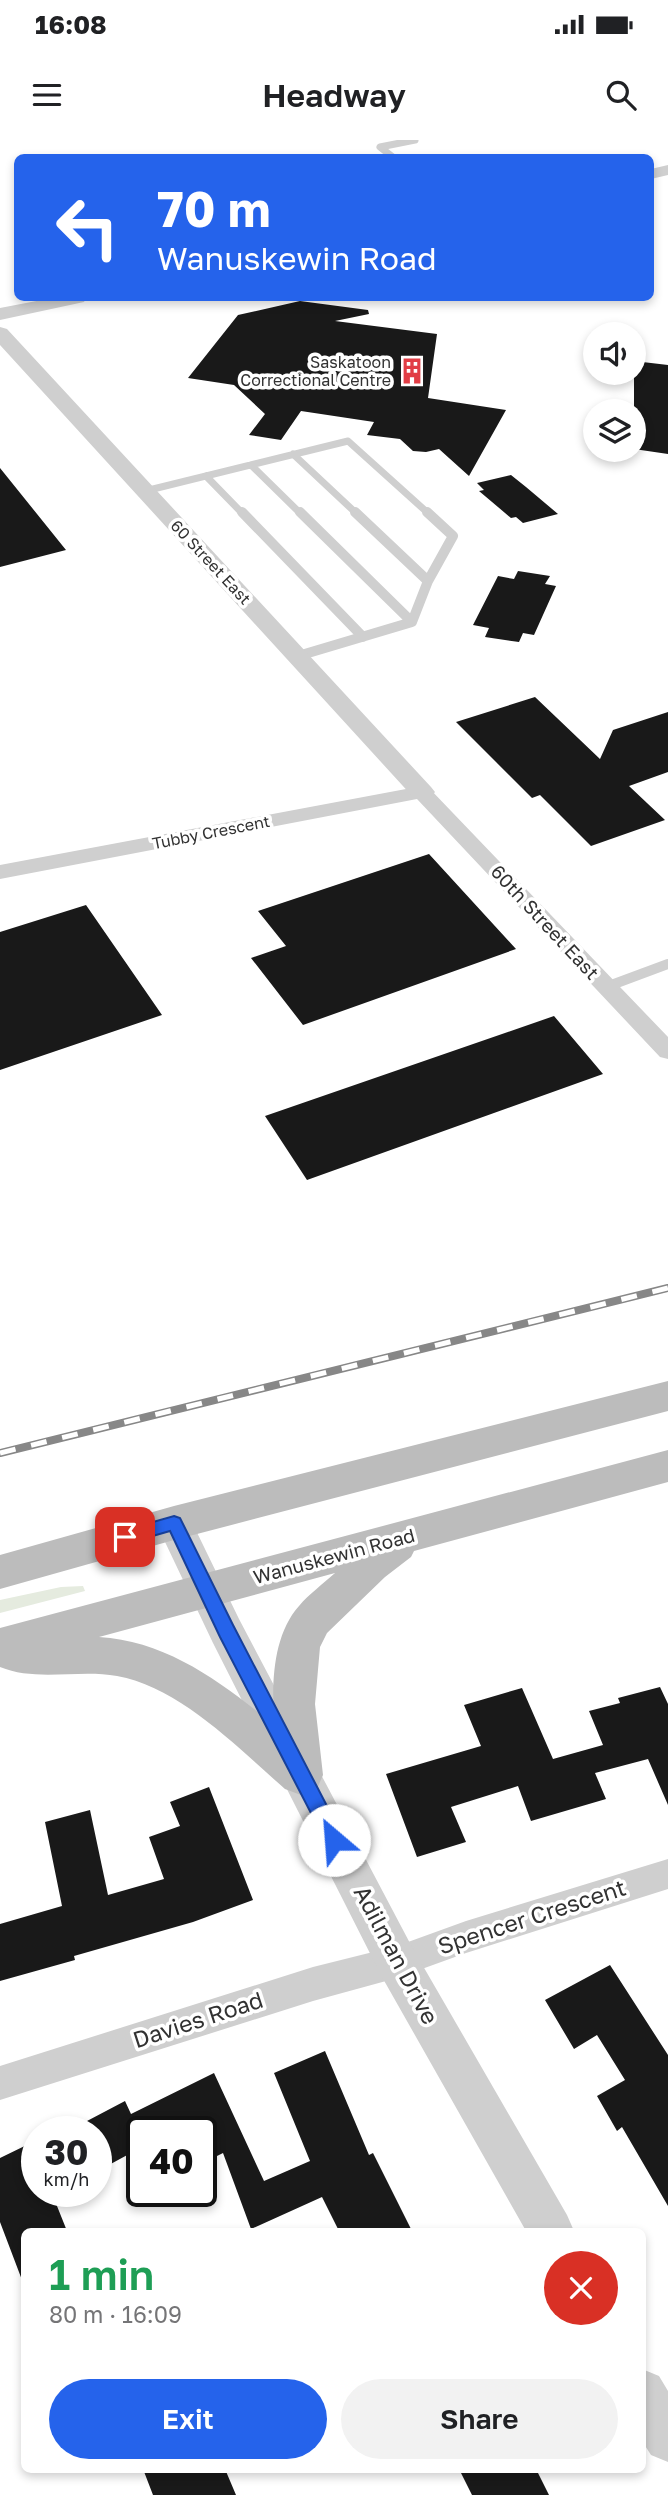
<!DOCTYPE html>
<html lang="en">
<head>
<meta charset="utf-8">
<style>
	body { margin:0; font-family:"Golos Text",sans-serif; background:#f2f2f2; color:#202124; height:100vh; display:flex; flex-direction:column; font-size:26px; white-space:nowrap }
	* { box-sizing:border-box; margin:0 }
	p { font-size:23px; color:#757577 }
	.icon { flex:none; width:38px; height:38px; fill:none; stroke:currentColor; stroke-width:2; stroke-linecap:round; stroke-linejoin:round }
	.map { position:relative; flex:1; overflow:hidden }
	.details { position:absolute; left:21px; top:2088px; width:625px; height:245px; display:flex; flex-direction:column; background:#fff; border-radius:10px; box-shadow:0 4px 10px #0003 }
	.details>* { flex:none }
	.banner { position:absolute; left:14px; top:14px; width:640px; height:147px; border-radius:10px; box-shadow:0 4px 10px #0003; background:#2563eb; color:#fff; overflow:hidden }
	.fabs { position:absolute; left:583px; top:182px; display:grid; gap:14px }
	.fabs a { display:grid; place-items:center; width:63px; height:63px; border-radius:50%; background:#fff; box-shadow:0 4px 10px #0003; font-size:35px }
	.speed { position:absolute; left:21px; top:1976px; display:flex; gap:14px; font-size:35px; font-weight:700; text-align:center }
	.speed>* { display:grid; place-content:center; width:91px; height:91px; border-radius:50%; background:#fff; box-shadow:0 4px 10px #0003; line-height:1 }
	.speed small { font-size:18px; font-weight:400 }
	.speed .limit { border:4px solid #111; border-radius:10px; background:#fff; color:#111 }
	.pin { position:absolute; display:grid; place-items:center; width:60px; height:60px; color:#fff; margin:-30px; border-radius:14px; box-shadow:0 4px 10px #0006 }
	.me { position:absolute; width:77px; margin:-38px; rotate:333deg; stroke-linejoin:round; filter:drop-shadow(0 0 5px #0008) }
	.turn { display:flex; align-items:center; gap:24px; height:147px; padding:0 28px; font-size:32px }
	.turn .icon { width:91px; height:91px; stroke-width:2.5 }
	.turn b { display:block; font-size:49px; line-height:60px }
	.round { display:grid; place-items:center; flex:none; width:74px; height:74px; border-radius:37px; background:#f2f2f2 }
	.head { display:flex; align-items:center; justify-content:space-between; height:119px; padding:0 28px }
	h1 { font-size:42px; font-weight:600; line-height:52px; color:#1e9e55 }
	.action { display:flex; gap:14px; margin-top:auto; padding:14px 28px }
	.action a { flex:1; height:80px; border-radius:42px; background:#2563eb; color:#fff; font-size:28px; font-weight:600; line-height:80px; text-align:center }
	.action a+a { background:#f2f2f2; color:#202124 }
	.status { display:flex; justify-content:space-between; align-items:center; height:49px; padding:0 35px; background:#fff; direction:ltr }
	.status svg { height:19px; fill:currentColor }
	header { display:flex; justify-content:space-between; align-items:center; height:91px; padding:0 28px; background:#fff; font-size:32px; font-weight:600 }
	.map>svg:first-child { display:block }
	.green { fill:#e5ebdf }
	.building { fill:#191919 }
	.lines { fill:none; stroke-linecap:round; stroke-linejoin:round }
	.service-far1 { stroke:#cfcfcf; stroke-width:7 }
	.service { stroke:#cfcfcf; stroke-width:10 }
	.minor { fill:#cfcfcf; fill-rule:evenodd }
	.tertiary { fill:#cfcfcf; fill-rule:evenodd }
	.secondary { fill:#bcbcbc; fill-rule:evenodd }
	.rail-casing { stroke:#878787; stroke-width:8 }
	.rail { stroke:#fff; stroke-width:5; stroke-dasharray:16; stroke-linecap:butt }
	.route { fill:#2563eb; stroke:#184099; stroke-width:2 }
	.labels { text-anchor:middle; stroke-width:7; stroke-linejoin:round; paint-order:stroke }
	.far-poi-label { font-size:16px; fill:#323232; stroke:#fff; text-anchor:end }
	.far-street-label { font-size:16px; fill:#323232; stroke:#fff }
	.street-label { font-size:19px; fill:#323232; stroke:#fff }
	.near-street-label { font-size:23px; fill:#323232; stroke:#fff }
</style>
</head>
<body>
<div class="status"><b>16:08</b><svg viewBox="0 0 49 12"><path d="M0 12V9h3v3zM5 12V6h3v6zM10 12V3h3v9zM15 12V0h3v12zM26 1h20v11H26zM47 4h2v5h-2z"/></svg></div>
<header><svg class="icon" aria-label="menu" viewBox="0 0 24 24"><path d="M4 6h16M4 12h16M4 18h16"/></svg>Headway<svg class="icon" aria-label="search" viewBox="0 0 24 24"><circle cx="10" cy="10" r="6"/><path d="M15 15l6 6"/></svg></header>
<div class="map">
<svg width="668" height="2355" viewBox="0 0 668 2355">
	<rect width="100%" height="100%" fill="#fff"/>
	<path class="green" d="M83 1446 85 1451 0 1473V1460L61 1447Z"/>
	<path class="building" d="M300 161 368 170 369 174 335 181 437 194 428 258 506 270 469 336 439 309 426 312 413 311 400 299 367 295 374 282 301 271 281 300 249 295 265 274 234 245 188 238 238 175Z
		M634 221 668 225V314L634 309Z
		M0 328 66 410 0 427Z
		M511 335 526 347 558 374 523 383 516 377 511 378 479 351 484 350 477 343Z
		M518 431 550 436 545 444 556 446 534 495 523 493 519 502 485 497 489 488 473 485 498 436 514 439Z
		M535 557 600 619 613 590 668 572V632L629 646 665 680 591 706 540 655 532 658 456 582Z
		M429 714 516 809 303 885 251 818 286 806 258 771Z
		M86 765 162 875 0 930V792Z
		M554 876 603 934 307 1040 265 976Z
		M660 1547 668 1564V1665L648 1619 595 1633 606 1659 531 1681 518 1646 451 1667 466 1702 417 1717 386 1634 481 1606 464 1565 522 1548 553 1619 603 1605 589 1571 620 1563 618 1558Z
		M209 1647 253 1760 193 1782 74 1816 75 1820 0 1841V1784L62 1766 45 1682 90 1670 108 1755 164 1739 149 1697 180 1686 170 1662Z
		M610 1825 668 1915V2066L622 1987 617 1991 597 1956 625 1940 597 1895 574 1909 545 1860Z
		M325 1911 369 2015 373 2013 412 2091H339L322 2057 251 2089 223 2013 201 2024V1992H142V2007L107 2026 96 2002V1992H92L87 1981 125 1961 131 1974 214 1933 264 2041 310 2021 274 1933Z
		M37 2000V2051H51L67 2091H24V2140H22L0 2082V2018Z
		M143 2329H225L236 2355H153Z
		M459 2329H536L549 2355H472Z"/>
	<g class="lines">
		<path class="service-far1" d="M394 18 380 7 415 0
			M293 314 357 374
			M251 325 301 374
			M206 336 243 374
			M145 351 348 301 429 374"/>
		<path class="service" d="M242 372 363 497
			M300 372 412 482
			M355 372 428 441
			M298 516 412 482 428 441 453 396 427 372
			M606 847 668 824"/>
		<path class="minor" d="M422 646 429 648 668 897V919L660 917 417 659 0 739V725Z
			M668 1719V1749L466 1813 397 1838 313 1861 0 1960V1926L313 1827 397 1806 466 1781Z"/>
		<path class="tertiary" d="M668 25V35L651 39V29Z
			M52 158H86L84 162 0 180V168Z
			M0 187 7 189 431 647 435 652 431 657 422 660 413 657 0 205Z
			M174 1368 187 1372 239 1479 412 1807 567 2075 574 2091H526L382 1837 213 1503 156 1383 161 1372Z
			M642 2229 659 2236 668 2251V2322L651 2315 642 2301Z"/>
		<path class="secondary" d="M668 1241V1271L174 1400 0 1449V1415L174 1366Z
			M668 1310V1342L414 1411 411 1417 385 1437 327 1493 320 1507 315 1564 323 1635 317 1649 301 1655 285 1649C239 1609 180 1547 117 1536 79 1529 36 1542 0 1527V1488ZM335 1433C323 1444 309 1454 299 1466 272 1496 271 1548 275 1586 224 1544 168 1501 99 1497Z"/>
		<g class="rail-casing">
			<path id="rail" d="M0 1313 668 1148"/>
		</g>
		<use href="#rail" class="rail"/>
	</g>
	<path class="route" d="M174 1376 180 1378 233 1485 341 1693 344 1700 341 1706 334 1709 328 1706 220 1497 170 1391 125 1404 118 1402 116 1397 118 1392Z"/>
	<defs>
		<g id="building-bare" transform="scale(2.1)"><path d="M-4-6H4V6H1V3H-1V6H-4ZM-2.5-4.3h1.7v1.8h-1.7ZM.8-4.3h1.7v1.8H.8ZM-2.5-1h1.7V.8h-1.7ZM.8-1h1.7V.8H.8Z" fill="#e13d45" stroke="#fff" stroke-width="2.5" paint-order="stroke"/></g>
	</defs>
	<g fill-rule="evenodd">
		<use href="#building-bare" x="412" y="231"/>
	</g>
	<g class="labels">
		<g class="far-poi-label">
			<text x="391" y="228">Saskatoon<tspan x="391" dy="18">Correctional Centre</tspan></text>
		</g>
		<g class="far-street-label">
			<text transform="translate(211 422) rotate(47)" y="6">60 Street East</text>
			<text transform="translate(211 692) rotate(-11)" y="6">Tubby Crescent</text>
		</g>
		<g class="street-label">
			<text transform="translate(545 782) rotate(47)" y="7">60th Street East</text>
			<text transform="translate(334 1416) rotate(-15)" y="7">Wanuskewin Road</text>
		</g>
		<g class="near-street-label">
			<text transform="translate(532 1777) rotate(-18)" y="8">Spencer Crescent</text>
			<text transform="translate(396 1815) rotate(62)" y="8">Adilman Drive</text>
			<text transform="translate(198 1880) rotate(-18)" y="8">Davies Road</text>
		</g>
	</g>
</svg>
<div class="fabs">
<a><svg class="icon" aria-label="sound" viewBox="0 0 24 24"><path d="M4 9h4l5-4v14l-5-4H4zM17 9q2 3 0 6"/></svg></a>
<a><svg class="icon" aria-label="layers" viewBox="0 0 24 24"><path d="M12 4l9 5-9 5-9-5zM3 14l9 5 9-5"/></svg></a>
</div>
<div class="speed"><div>30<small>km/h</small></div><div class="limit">40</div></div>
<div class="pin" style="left:125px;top:1397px;background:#d93025"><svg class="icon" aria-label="arrive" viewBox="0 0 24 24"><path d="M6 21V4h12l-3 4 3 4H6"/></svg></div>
<svg class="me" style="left:334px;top:1700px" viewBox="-20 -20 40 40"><circle r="19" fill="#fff"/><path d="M0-13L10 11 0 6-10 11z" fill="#2563eb"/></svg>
<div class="banner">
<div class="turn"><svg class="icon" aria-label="left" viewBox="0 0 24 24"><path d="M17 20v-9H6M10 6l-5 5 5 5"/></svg><div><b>70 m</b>Wanuskewin Road</div></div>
</div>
<section class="details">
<div class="head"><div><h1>1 min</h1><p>80 m · 16:09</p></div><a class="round" style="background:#d93025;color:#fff"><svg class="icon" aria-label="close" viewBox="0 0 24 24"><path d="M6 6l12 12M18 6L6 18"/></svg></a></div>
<div class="action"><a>Exit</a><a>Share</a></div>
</section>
</div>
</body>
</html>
